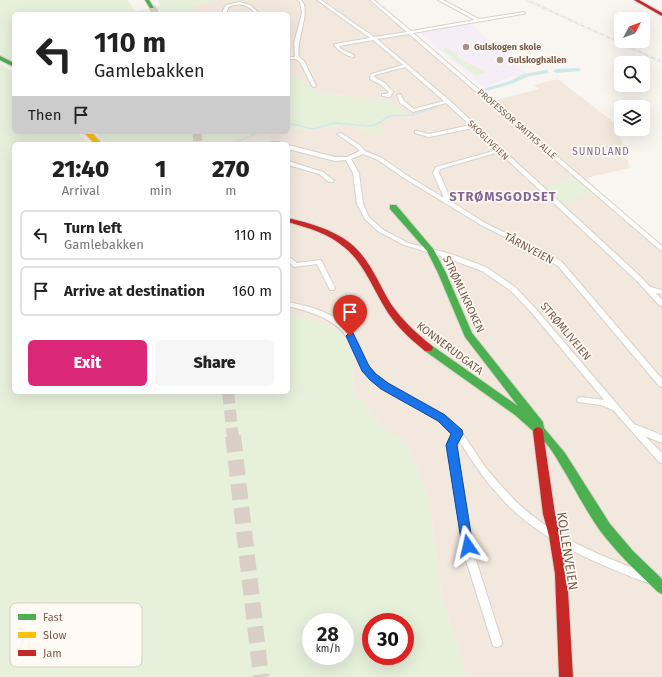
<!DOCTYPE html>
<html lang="en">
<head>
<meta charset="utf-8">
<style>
	body { margin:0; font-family:"Fira Sans",sans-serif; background:#f6f6f6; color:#222; height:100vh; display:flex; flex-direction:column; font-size:15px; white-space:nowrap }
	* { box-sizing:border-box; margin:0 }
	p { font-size:13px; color:#767676 }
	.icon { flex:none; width:22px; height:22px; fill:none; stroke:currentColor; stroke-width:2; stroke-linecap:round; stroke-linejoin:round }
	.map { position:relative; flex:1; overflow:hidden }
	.sheet { position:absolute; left:12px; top:142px; width:278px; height:252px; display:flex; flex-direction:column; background:#fff; border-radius:6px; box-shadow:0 4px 16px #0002 }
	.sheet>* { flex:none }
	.guide { position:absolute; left:12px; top:12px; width:278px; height:122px; border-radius:6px; box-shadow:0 4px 16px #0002; background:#fff; color:#222; overflow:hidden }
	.needle { width:26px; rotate:49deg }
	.buttons { position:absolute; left:614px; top:12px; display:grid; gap:8px }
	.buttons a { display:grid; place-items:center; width:36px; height:36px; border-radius:6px; background:#fff; box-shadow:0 4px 16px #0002; font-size:20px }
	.speed { position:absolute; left:302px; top:613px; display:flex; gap:8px; font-size:20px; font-weight:700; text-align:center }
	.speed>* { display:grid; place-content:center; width:52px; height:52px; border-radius:50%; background:#fff; box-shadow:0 4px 16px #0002; line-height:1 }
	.speed small { font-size:10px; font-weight:400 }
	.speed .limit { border:6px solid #d22; background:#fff; color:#111 }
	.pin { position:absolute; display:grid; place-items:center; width:34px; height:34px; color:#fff; margin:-41px -17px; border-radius:50% 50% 50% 0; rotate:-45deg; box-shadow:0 0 4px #0007 }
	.pin .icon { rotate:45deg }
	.me { position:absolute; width:44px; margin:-22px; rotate:349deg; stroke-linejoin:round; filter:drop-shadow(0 0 3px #0008) }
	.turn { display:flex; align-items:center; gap:14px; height:84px; padding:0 16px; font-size:18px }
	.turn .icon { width:52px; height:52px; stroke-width:2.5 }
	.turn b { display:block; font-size:28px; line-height:34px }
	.then { display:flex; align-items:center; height:38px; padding:0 16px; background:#0003; gap:8px; font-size:15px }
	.eta { display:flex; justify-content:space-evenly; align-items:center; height:68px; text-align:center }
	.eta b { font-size:24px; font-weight:800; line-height:28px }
	.primary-button { display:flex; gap:8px; margin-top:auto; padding:8px 16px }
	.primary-button a { flex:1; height:46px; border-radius:6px; background:#db2777; color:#fff; font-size:16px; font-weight:800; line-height:46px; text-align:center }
	.primary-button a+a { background:#f6f6f6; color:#222 }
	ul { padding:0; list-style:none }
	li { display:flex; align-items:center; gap:12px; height:50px; margin:0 8px 6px; padding:0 8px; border:2px solid #e0e0e0; border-radius:6px }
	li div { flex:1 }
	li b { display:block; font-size:15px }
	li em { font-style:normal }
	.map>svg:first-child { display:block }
	.residential { fill:#f2e8de }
	.education { fill:#f6eef6 }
	.green { fill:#e7f0db; fill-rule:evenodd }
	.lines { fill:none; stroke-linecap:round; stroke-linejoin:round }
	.stream-far1 { stroke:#d0e8ea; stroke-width:1 }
	.stream { stroke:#d0e8ea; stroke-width:1.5 }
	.river { fill:#d0e8ea; fill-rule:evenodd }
	.highway-tunnel-far3 { stroke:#d9cfc7; stroke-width:7; stroke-dasharray:7 3.5; stroke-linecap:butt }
	.highway-tunnel-far2 { stroke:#d9cfc7; stroke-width:9; stroke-dasharray:9 4.5; stroke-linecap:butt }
	.highway-tunnel-far1 { stroke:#d9cfc7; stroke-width:12; stroke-dasharray:12 6; stroke-linecap:butt }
	.highway-tunnel { stroke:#d9cfc7; stroke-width:16; stroke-dasharray:16 8; stroke-linecap:butt }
	.street-casing { stroke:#d7d1cb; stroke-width:2 }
	.fast-casing { stroke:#d9d2cb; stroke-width:2 }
	.slow-casing { stroke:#d9d2cb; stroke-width:2 }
	.jam-casing { stroke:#d9d2cb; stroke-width:2 }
	.street { fill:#fefefd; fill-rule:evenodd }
	.fast { fill:#4caf50; fill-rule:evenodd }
	.slow { fill:#ffc107; fill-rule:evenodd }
	.jam { fill:#c62828; fill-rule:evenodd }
	.rail-casing { stroke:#e6e3e7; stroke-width:2 }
	.rail { stroke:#fffaf3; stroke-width:1; stroke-dasharray:3.5; stroke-linecap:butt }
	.route { fill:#1a73e8; stroke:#114b97 }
	.poi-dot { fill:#a69286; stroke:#fffaf3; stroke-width:1.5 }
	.labels { text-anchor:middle; stroke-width:3.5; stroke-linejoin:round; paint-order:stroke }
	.far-poi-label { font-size:9px; font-weight:bold; fill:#7a5c4d; stroke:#fffaf3; text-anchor:start }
	.far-street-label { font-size:9px; fill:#7a5c4d; stroke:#fffaf3 }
	.far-neighbourhood-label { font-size:10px; letter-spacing:1px; fill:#846695; stroke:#fffaf3 }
	.street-label { font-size:11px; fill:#7a5c4d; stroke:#fffaf3 }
	.far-district-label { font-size:13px; font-weight:bold; letter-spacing:1px; fill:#846695; stroke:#fffaf3 }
	.near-street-label { font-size:13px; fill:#7a5c4d; stroke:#fffaf3 }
	.key { fill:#fffaf3; stroke:#d7cbc1; stroke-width:1 }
	.key-label { font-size:11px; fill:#7a5c4d }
</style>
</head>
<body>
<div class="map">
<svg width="662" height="677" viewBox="0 0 662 677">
	<rect width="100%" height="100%" fill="#f9f5f0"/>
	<path class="residential" d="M219 0H368L492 101 539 89 534 85 558 79 617 125 630 168 586 178 608 202 662 249V677H467L442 597 429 497 407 445 382 426 354 391 353 356 339 329 288 313V144H212L256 132H288V128L298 130 352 125 372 135 379 123 387 116 410 117 392 102 324 93 288 73V14L191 13 193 5Z"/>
	<path class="education" d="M471 24 526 73 511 76 484 88 419 32Z"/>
	<path class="green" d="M0 0H127L135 11 161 6 158 0H220L193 5V14H14V62L0 56Z
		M445 48 460 55 457 57 486 72 476 76 442 50Z
		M0 64 14 73V132H77L89 144H14V392H288V313L339 329 353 356 354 391 382 426 407 445 429 497 442 597 467 677H0ZM311 622H345V656H311ZM371 622H405V656H371Z
		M288 73 324 93 392 102 410 117 387 116 379 123 385 132 372 135 352 125 298 130 288 128Z
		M94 132H256L212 144H106Z
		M575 178 592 193 560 204 542 187Z"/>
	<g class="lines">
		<path class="stream-far1" d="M430 110 443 103"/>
		<path class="stream" d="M288 123 314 129 334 123 369 126 375 125 390 116 412 115 432 109
			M230 144 261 132"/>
		<path class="river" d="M578 68 581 70 580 71 556 73 553 71 556 69Z
			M546 70 548 71V73L527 77 514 83 486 91 482 89 510 81 523 74Z"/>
		<path class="highway-tunnel-far3" d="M152 7 156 14"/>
		<path class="highway-tunnel-far2" d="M197 132 198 144"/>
		<path class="highway-tunnel-far1" d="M228 392 233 437"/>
		<path class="highway-tunnel" d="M233 436 261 677"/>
		<g class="street-casing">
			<path id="street" d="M297 0H301C312 10 295 41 299 57L304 61 316 86 314 87 312 86 300 62 296 59H288V57H295L294 43 302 13 300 2Z
				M317 0H321L374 37 407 32 370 0H374L411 31 475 20 438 0H443L479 19 524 12 525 13 523 14 413 33 662 246V251L660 250 409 34 377 39 449 100 641 277 650 287 662 290V294L656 293 662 300V306H660L637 281 499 152 440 169 439 173 452 202 485 223 546 252 562 262 662 379V387L659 386 558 266 542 256 481 225 404 178 378 160 363 154 351 159 359 173 363 204 369 217 382 229 408 243 451 254 486 267 515 287 535 308 634 424 662 435V443L645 436 662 453V463L659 462 613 410 601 405 578 402 577 400 578 398 581 397 604 400 531 312 511 291 482 271 447 258 404 245 378 231 365 219 357 204 353 173 346 160 335 161 288 149V145L335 157H347L360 151 357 148 337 134 341 133 361 146 365 151 382 158 408 176 444 198 433 173 436 167 497 150 473 128 429 137 415 133V131H417L429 134 470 125 446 103 413 112 400 103 397 95 399 94 401 95 404 101 414 109 444 101 405 67 375 75 374 77 385 83 393 92 390 97 382 96V94H387L389 92 381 85 370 79 371 74 403 65 373 40 339 46 341 49 354 55V57C346 56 339 51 334 45L335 44 370 38Z
				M240 2 250 5 260 14H256C249 5 239 2 229 7L227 10V14H223V10L226 5Z
				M272 142H279L282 144H269Z
				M288 161 323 172 334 181 333 182H329L319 174 288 165Z
				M288 256 297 263 321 260 335 288 334 290H330L317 264 294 267 288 261Z
				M288 302C314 307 343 315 357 340 363 352 365 365 375 374 395 394 424 399 445 416 463 430 473 450 486 468 493 476 500 485 508 493 546 536 609 560 662 578V588C608 569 540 542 501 498 494 490 486 481 480 472 472 462 466 450 458 440L456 445 465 511 475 557 502 642 501 646 497 647 493 646 465 557 457 511 448 445 450 438 453 434C430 408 401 405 377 385 363 373 359 359 351 344 340 320 312 312 288 306Z"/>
		</g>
		<g class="fast-casing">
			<path id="fast" d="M145 0H149L154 8H150Z
				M0 56 14 63V67L0 60Z
				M390 205H396L434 250 446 273 472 333 543 422 544 428 565 453 610 524 633 551 662 579V594L658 592C638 573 618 554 601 532 586 511 574 487 560 464 554 454 546 439 534 435L533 431 515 415 425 351 423 348 425 345H431L518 406 465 337 438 273 427 251 390 209Z"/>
		</g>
		<g class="slow-casing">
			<path id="slow" d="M84 132H91L102 144H95Z"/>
		</g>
		<g class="jam-casing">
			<path id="jam" d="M634 0H639L662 13V16Z
				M288 218C309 223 332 229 350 243 370 259 378 283 391 304 402 320 416 333 431 345L433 348 431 351H425C409 338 395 325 385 308 372 287 364 263 344 247 328 233 308 228 288 222Z
				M538 427 542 429 543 432 555 514 561 536 567 574 573 677H559L555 574 549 536 543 514 533 432 534 429Z"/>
		</g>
		<use href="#street" class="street"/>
		<use href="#fast" class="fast"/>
		<use href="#slow" class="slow"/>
		<use href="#jam" class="jam"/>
		<g class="rail-casing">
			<path id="rail" d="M527 0 662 62"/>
		</g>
		<use href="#rail" class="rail"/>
	</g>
	<path class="route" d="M350 332 353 333 369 366 376 374 388 383 445 415 462 430 463 434 457 445 473 546 472 551 468 552 463 551 462 546 446 445 451 434 438 421 381 389 370 380 362 371 346 336Z"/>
	<g class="poi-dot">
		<circle cx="466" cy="47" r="4"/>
		<circle cx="500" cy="60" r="4"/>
	</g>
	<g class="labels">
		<g class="far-poi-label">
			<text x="474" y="50">Gulskogen skole</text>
			<text x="508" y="63">Gulskoghallen</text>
		</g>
		<g class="far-street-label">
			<text transform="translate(517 124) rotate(41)" y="3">PROFESSOR SMITHS ALLE</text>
			<text transform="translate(488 140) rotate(44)" y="3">SKOGLIVEIEN</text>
		</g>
		<g class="far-neighbourhood-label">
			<text x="601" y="155">SUNDLAND</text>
		</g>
		<g class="street-label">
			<text transform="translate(529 248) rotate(28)" y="4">TÅRNVEIEN</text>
			<text transform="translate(464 294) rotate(65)" y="4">STRØMLIKROKEN</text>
			<text transform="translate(566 331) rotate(50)" y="4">STRØMLIVEIEN</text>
			<text transform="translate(450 348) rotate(37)" y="4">KONNERUDGATA</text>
		</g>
		<g class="far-district-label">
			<text x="503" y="201">STRØMSGODSET</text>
		</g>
		<g class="near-street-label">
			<text transform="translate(568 551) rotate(81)" y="5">KOLLENVEIEN</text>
		</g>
	</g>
	<rect x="10" y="603" width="132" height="64" rx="6" class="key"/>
	<rect x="18" y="614" width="18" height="6" fill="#4caf50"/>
	<rect x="18" y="632" width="18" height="6" fill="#ffc107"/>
	<rect x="18" y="650" width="18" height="6" fill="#c62828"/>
	<g class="key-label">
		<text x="43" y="621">Fast</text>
		<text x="43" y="639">Slow</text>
		<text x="43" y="657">Jam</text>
	</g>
</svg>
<div class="buttons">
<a><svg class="needle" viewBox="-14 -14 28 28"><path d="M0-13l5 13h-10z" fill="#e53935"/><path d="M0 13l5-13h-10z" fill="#767676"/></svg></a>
<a><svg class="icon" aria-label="search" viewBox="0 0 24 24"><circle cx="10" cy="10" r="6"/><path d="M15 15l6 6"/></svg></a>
<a><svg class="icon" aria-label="layers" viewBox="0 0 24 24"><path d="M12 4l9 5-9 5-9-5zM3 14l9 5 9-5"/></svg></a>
</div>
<div class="speed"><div>28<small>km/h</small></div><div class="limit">30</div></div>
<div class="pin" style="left:350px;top:336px;background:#d93025"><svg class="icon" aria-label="arrive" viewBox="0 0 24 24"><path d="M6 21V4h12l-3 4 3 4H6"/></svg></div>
<svg class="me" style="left:468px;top:546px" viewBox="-20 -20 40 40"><path d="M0-17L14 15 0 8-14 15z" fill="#1a73e8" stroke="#fff" stroke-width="4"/></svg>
<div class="guide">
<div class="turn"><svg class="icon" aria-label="left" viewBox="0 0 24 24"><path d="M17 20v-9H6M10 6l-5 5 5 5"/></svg><div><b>110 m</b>Gamlebakken</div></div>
<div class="then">Then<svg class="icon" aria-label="arrive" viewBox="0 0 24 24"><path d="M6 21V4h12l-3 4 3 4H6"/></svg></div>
</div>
<section class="sheet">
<div class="eta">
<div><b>21:40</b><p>Arrival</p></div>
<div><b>1</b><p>min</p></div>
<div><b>270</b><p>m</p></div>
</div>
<ul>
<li><svg class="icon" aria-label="left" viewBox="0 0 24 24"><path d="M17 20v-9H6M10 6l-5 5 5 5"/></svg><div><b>Turn left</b><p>Gamlebakken</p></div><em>110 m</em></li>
<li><svg class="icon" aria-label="arrive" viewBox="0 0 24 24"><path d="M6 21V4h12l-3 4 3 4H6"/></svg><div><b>Arrive at destination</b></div><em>160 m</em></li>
</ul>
<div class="primary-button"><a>Exit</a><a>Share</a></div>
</section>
</div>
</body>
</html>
